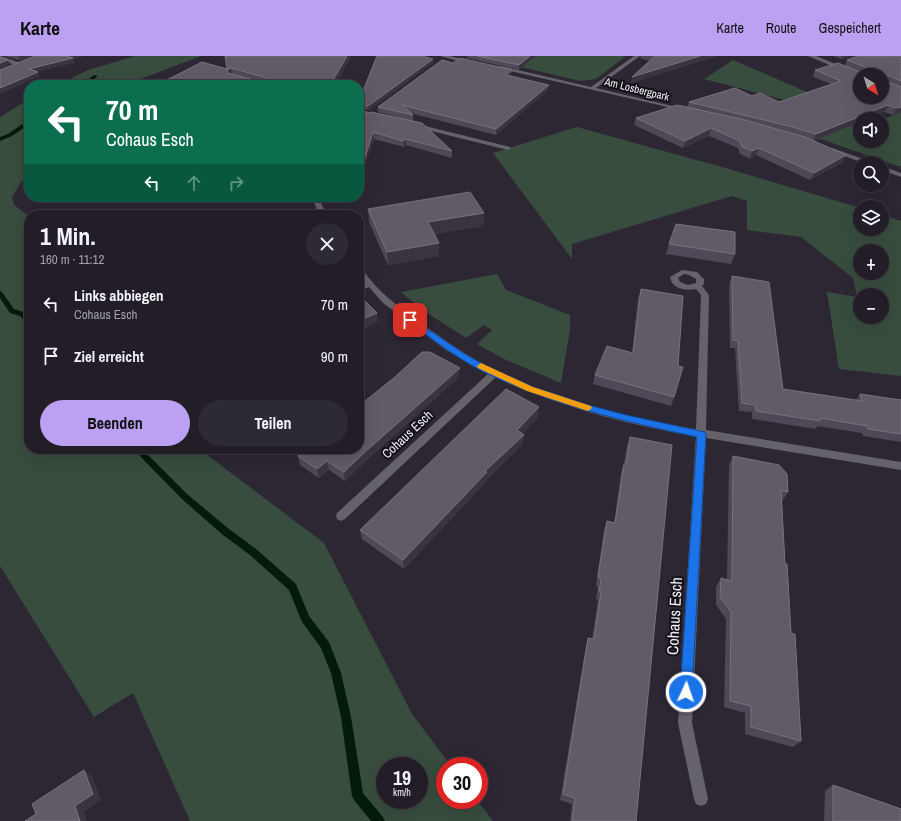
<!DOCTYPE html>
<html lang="de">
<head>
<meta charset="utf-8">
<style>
	body { margin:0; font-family:"Archivo Narrow",sans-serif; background:#2e2a33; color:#f1f3f6; height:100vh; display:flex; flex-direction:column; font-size:15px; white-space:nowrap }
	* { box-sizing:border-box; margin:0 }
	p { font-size:13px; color:#a2a2a7 }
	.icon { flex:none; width:22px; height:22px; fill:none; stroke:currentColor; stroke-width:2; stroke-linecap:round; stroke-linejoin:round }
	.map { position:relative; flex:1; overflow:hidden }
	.sheet { position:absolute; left:24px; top:154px; width:340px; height:244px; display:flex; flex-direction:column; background:#221d27; border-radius:16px; box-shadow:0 4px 16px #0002,0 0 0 1px #3f3b44 }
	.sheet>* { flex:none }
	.guide { position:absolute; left:24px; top:24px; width:340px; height:122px; border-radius:16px; box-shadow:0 4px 16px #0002,0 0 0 1px #3f3b44; background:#0b6e4f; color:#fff; overflow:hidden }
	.needle { width:26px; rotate:142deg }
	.tools { position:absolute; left:853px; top:12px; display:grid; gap:8px }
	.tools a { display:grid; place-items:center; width:36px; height:36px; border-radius:50%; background:#221d27; box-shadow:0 4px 16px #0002,0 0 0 1px #3f3b44; font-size:20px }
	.speed { position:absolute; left:376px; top:701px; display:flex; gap:8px; font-size:20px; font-weight:700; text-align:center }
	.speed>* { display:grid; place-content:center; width:52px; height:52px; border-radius:50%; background:#221d27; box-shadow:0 4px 16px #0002,0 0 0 1px #3f3b44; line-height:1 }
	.speed small { font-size:10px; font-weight:400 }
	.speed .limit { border:6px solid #d22; background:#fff; color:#111 }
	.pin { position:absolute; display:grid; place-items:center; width:34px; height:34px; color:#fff; margin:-17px; border-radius:8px; box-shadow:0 2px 6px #0006 }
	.me { position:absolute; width:44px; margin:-22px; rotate:3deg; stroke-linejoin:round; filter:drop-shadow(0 0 3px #0008) }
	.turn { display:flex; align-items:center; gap:14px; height:84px; padding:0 16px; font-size:18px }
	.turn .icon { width:52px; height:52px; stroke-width:2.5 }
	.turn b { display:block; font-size:28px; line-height:34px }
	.lanes { display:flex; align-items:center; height:38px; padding:0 16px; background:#0003; justify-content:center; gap:20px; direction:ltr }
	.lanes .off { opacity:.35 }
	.round { display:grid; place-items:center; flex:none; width:42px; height:42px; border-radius:21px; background:#2e2a33 }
	.overview { display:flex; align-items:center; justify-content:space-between; height:68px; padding:0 16px }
	h1 { font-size:24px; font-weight:700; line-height:30px }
	.action { display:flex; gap:8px; margin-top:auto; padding:8px 16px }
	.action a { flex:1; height:46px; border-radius:24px; background:#bca0f2; color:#111; font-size:16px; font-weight:700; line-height:46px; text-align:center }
	.action a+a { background:#2e2a33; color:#f1f3f6 }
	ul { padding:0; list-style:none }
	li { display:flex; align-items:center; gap:12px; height:52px; padding:0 16px }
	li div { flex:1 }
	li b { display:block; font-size:15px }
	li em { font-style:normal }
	header { display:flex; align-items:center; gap:24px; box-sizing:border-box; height:56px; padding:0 20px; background:#bca0f2; color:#111 }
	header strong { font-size:19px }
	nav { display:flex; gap:22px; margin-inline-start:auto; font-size:14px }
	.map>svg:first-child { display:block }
	.green { fill:#384d3e; fill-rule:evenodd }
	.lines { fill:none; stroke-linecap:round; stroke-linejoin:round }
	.stream { fill:#031b0b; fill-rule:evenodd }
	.minor { fill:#656269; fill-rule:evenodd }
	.wall { fill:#4f4856; fill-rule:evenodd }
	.shaded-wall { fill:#3a3441 }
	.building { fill:#615a67; stroke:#78717e; fill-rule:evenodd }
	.route { fill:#1a73e8; stroke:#114b97 }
	.slow { fill:#f59e0b }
	.labels { text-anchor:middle; stroke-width:4; stroke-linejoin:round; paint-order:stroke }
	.far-street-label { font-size:11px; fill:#f2eef7; stroke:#141117 }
	.street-label { font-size:13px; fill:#f2eef7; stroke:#141117 }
	.near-street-label { font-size:16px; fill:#f2eef7; stroke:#141117 }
</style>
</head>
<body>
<header>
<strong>Karte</strong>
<nav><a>Karte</a><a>Route</a><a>Gespeichert</a></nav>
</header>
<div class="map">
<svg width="901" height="765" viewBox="0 0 901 765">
	<rect width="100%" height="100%" fill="#2d2734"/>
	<path class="green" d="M135 0H201L133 26 136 29H58L88 14Z
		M536 0H626L596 23 580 25 521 11Z
		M733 4 814 39 793 46 704 23Z
		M29 43V117L21 126 12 141 14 149 29 160V393H199L324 487 412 658 451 710H445V744H477L493 765H190L133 637 94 661 0 510V61ZM385 710H419V744H385Z
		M901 56V111L818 82 860 66V85H882V64Z
		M577 71 729 113 860 152V173H882V159L901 165V320L839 313 827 236 857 241 853 222 801 181 747 174V145L732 140 572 188V203L493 97ZM860 195H882V217H860ZM860 239H882V261H860Z
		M497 218 506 234 570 259V274L561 327 504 303 477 288 492 274 484 269 466 282 424 255 401 236Z"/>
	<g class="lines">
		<path class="stream" d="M94 19 98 20 86 29H81Z
			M27 65H29V68L12 80 0 85V81L8 78Z
			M0 235 2 236 14 253 24 256 29 261V267H27L20 260 10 257 0 242Z
			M133 393H142L188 439 229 473 256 493 296 528 309 560 329 586 341 617 351 661 363 737 383 761 385 765H371L354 744 352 740 341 661 331 617 321 592 302 566 289 534 250 499 223 479 182 443Z"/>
		<path class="minor" d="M0 0 21 7 22 8 19 10 0 4Z
			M440 0H450L473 6 470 8Z
			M634 0H640L596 32 685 53V55L497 12 500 10 591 31Z
			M808 0H816L862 19H860V22L858 21Z
			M359 53 382 60 383 61 380 63 359 57Z
			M413 67 510 91 511 92 508 94 411 70 410 69Z
			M832 92 872 106 873 107H864L830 95 829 94Z
			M882 110 901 117V121L882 114Z
			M312 141H318L327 159H319Z
			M359 212H362C375 234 397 249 417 264 439 280 461 296 485 309 546 342 628 362 696 373L701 239 696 233C685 235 672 233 670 221L682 214 697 216 704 223V228L702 230 709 239 706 374 901 406V414L706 382 692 667 708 743 706 748 701 750 696 748 694 743 678 667 696 380C627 369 559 350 496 321L345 463 341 465 337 463 336 460 337 457 488 318 446 294 383 247 369 231 359 235V230L365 227 359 221ZM684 218 689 219 696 223V227L688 229 680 226 678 222Z"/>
	</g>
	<path class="wall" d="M4 0H32L20 4Z
		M225 0H351L335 29H157L227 13ZM231 18H232L256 24H254Z
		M467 0H535L519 14 467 2Z
		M641 0H717L631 27 632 21 650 5 640 2Z
		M834 0H853L841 3Z
		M901 1V56L893 59 885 56 860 63V66L813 85 843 106 810 124 756 99 750 103 740 98 738 92 709 80 683 92 634 69 636 62 687 51 689 46 752 40 779 46 831 28 813 21 815 14 845 10 847 4Z
		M433 7 369 54 359 52V45Z
		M453 7 512 14V19L511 20 548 34 496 79 410 57 413 59V65L378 56V51Z
		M359 63 452 95V102L406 89 404 91 374 83 362 117H360L359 119Z
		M174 141H192V142Z
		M243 141H286L283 147 244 144Z
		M368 153 484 157 483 170 434 178 439 187V200L388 209 369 166Z
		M669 188 735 198 731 208 666 198Z
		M732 220 783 333 856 344 860 338 901 344V386L863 380 862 377 817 370 816 373 752 363V356L739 355 735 292H730L729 228Z
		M641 233 674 341 671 350 593 328 595 319 632 297 638 242Z
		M459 321 366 405 345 425 329 414 319 422 300 409 298 400Z
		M538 361 522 378 523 388 487 423 486 426 404 513 362 483 360 474Z
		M630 381 636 765H570L572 748 560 744 586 590 588 582 592 583 598 544 596 543 598 532 596 529 604 474 607 465 614 467 621 417 624 408 627 390Z
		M733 400 788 436 783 444H782L785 508 801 685 793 691 745 678V657L724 651 726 563 716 549V531L721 522 727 524 729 409Z
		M833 729 901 765H824L825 735Z"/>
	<path class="shaded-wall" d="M18 0H32L20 4Z
		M67 0H82L83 1 73 3 75 7 31 17 29 13Z
		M347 0H351L335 29H330Z
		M530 0H535L519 14V9Z
		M700 0H717L631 27 632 21Z
		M843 0H853L841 3Z
		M433 3V7L369 54 368 50Z
		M8 4 10 8 0 13V7Z
		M231 12 232 18 228 20 227 14Z
		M512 14V19L505 24 506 19Z
		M38 16 40 20 0 38V32Z
		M549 29 548 34 496 79V73Z
		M888 49 885 56 866 63H860V66L813 85 816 78Z
		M901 51V56L893 59 896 52Z
		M361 53 362 59 359 61V55Z
		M711 72 709 80 683 92 685 85Z
		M373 76 374 83 362 117V111Z
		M406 83V89L404 91 403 85Z
		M759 92 756 99 750 103 752 95Z
		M846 99 843 106 810 124 814 117Z
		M281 141H286L283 147Z
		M484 157 483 170 428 179V166Z
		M439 187V200L388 209 387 196Z
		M377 257 378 266 359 275V265Z
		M460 312 459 321 366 405 345 425 344 416 365 396Z
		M539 351 538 361 516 384 517 374Z
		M524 379 523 388 487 423 486 426 404 513 403 504 485 415Z
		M327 405 329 414 319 422 317 413Z
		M84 714 92 720 101 744 84 756 87 765H80L75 750Z"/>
	<path class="building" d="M35 0H67L73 2 29 13 38 16 0 32V14Z
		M225 0H347L330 29H157L202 6 227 13ZM231 12 264 21 265 23 264 24H254L228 17 227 14Z
		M377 0H422L433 3 368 50 359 47V45Z
		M477 0H530L519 9Z
		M655 0H700L632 21Z
		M858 0H898L901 1V25L885 18 884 19 883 24 901 31V51L896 52 888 49 816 78 789 70 689 46 735 32 752 40 760 37 779 46 841 25 815 14 838 7 863 17 866 13 865 11 847 4ZM860 19H882V41H860Z
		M0 1 8 4 0 7Z
		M460 2 512 14 506 19 549 29 496 73 402 49 413 59 378 51 442 4 453 7Z
		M677 49 741 63 805 81 846 99 814 117 759 92 752 95 742 91 740 85 711 72 685 85 636 62Z
		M371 56 422 67 452 95 406 83 403 85 373 76 362 111H359V63Z
		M470 136 484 157 428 166 439 187 387 196 368 153Z
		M676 168 735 176V198L669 188Z
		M732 220 769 226 783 333 862 345 860 338 901 344V378L868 373 867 370 820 362V365L756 355 755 349 742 347 738 285 733 284Z
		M641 233 683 240 678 310 683 311 674 341 595 319 607 290 633 297Z
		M359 239 377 257 359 265Z
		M422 296H430L460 312 365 396 344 416 327 405 317 413 298 400 307 393H359V350L395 321Z
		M506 333 539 351 517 374 524 379 485 415 487 416 403 504 360 474Z
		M630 381 672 389 636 765H572L575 742 563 738 588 582 594 583 601 536 599 535 601 524 598 520 607 465 615 467 624 408H626Z
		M733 400 779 409 787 418 788 436 781 434 785 508H787L791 577 795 578 801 685 751 671V650L730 645 731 556 720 541 721 522 732 525Z
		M84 714 93 738 75 750 80 765H25L36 758 32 748Z
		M833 729 901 753V765H833Z"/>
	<path class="route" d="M410 261 463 297 486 310 533 331 588 349 626 359 705 376 706 378 692 636 691 641 686 642 682 641 680 636 697 381C623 365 548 348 480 314 454 300 431 282 407 265V262Z"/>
	<path class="slow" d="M481 307 533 331 591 350 592 352 588 355 527 335 478 312 477 310Z"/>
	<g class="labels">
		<g class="far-street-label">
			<text transform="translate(637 33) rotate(14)" y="4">Am Losbergpark</text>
		</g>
		<g class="street-label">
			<text transform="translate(407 378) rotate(-43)" y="5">Cohaus Esch</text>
		</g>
		<g class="near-street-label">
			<text transform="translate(674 560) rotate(-87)" y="6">Cohaus Esch</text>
		</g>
	</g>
</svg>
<div class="tools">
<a><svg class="needle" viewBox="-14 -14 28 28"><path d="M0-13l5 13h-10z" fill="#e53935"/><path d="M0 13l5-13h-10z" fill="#a2a2a7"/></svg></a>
<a><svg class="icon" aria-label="sound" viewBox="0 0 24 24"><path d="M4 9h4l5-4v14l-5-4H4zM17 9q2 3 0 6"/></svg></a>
<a><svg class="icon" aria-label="search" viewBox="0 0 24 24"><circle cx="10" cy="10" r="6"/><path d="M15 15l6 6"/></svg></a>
<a><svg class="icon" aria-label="layers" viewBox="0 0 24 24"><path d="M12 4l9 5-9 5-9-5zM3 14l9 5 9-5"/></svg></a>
<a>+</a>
<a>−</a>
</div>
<div class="speed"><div>19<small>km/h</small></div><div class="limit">30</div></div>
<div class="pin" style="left:410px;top:264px;background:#d93025"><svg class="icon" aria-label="arrive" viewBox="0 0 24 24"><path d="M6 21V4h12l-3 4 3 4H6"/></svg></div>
<svg class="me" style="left:686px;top:636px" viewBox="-20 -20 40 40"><circle r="17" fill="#1a73e8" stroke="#fff" stroke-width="3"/><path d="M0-11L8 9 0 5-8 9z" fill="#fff"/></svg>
<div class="guide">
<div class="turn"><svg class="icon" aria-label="left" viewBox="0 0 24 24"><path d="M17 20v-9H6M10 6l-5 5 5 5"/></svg><div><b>70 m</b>Cohaus Esch</div></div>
<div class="lanes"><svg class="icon" aria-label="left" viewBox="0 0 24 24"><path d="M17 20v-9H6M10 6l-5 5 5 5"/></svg><svg class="icon off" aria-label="ahead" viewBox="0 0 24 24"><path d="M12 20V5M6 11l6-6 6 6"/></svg><svg class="icon off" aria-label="right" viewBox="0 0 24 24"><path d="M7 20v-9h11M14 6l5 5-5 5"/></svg></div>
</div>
<section class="sheet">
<div class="overview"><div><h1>1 Min.</h1><p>160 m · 11:12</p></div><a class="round"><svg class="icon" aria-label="close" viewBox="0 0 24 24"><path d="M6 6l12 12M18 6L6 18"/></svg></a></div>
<ul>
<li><svg class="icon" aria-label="left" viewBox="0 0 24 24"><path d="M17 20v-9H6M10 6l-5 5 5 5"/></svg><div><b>Links abbiegen</b><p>Cohaus Esch</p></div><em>70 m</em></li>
<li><svg class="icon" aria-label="arrive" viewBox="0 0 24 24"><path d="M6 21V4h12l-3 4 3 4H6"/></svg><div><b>Ziel erreicht</b></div><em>90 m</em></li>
</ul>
<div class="action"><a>Beenden</a><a>Teilen</a></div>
</section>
</div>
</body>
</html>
